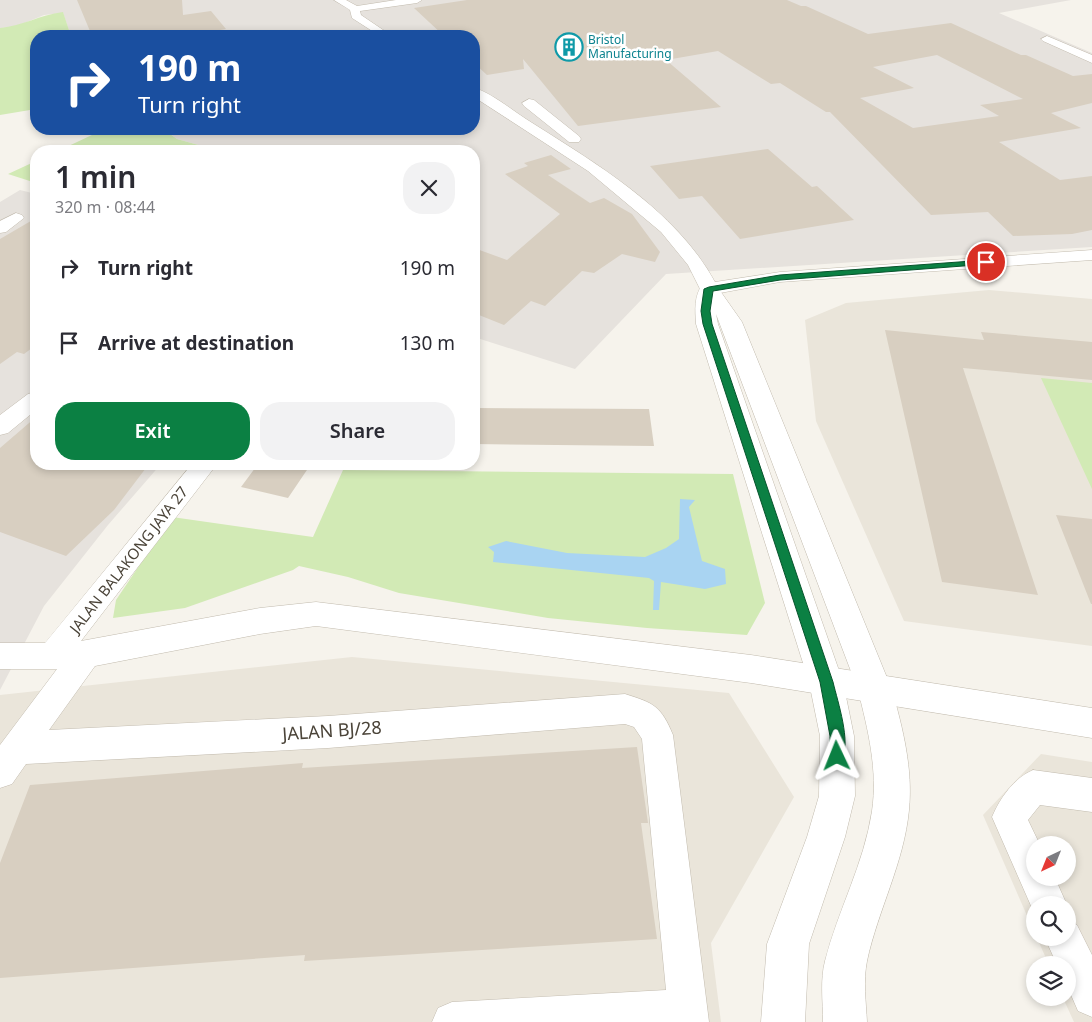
<!DOCTYPE html>
<html lang="en">
<head>
<meta charset="utf-8">
<style>
	body { margin:0; font-family:"Noto Sans",sans-serif; background:#f2f2f3; color:#2b2b33; height:100vh; display:flex; flex-direction:column; font-size:19px; white-space:nowrap }
	* { box-sizing:border-box; margin:0 }
	p { font-size:16px; color:#7c7c81 }
	.icon { flex:none; width:28px; height:28px; fill:none; stroke:currentColor; stroke-width:2; stroke-linecap:round; stroke-linejoin:round }
	.map { position:relative; flex:1; overflow:hidden }
	.sheet { position:absolute; left:30px; top:145px; width:450px; height:325px; display:flex; flex-direction:column; background:#fff; border-radius:20px; box-shadow:0 2px 8px #0003 }
	.sheet>* { flex:none }
	.hud { position:absolute; left:30px; top:30px; width:450px; height:105px; border-radius:20px; box-shadow:0 2px 8px #0003; background:#1a4fa0; color:#fff; overflow:hidden }
	.needle { width:32px; rotate:223deg }
	.buttons { position:absolute; left:1026px; top:836px; display:grid; gap:10px }
	.buttons a { display:grid; place-items:center; width:50px; height:50px; border-radius:50%; background:#fff; box-shadow:0 2px 8px #0003; font-size:25px }
	.pin { position:absolute; display:grid; place-items:center; width:42px; height:42px; color:#fff; margin:-21px; border:2px solid #fff; border-radius:50%; box-shadow:0 1px 5px #0007 }
	.me { position:absolute; width:55px; margin:-28px; rotate:358deg; stroke-linejoin:round; filter:drop-shadow(0 0 4px #0008) }
	.turn { display:flex; align-items:center; gap:18px; height:105px; padding:0 25px; font-size:22px }
	.turn .icon { width:65px; height:65px; stroke-width:2.5 }
	.turn b { display:block; font-size:35px; line-height:42px }
	.round { display:grid; place-items:center; flex:none; width:52px; height:52px; border-radius:20px; background:#f2f2f3 }
	.summary { display:flex; align-items:center; justify-content:space-between; height:85px; padding:0 25px }
	h1 { font-size:30px; font-weight:600; line-height:38px }
	.button { display:flex; gap:10px; margin-top:auto; padding:10px 25px }
	.button a { flex:1; height:58px; border-radius:20px; background:#0b8043; color:#fff; font-size:20px; font-weight:600; line-height:58px; text-align:center }
	.button a+a { background:#f2f2f3; color:#2b2b33 }
	ul { padding:0; list-style:none }
	li { display:flex; align-items:center; gap:15px; height:75px; padding:0 25px }
	li div { flex:1 }
	li b { display:block; font-size:19px }
	li em { font-style:normal }
	.map>svg:first-child { display:block }
	.residential { fill:#eae5da; fill-rule:evenodd }
	.industrial { fill:#e6e2dd }
	.green { fill:#d2eab5 }
	.water { fill:#a9d4f2 }
	.building { fill:#d8cfc1; fill-rule:evenodd }
	.lines { fill:none; stroke-linecap:round; stroke-linejoin:round }
	.minor-casing { stroke:#c2bbae; stroke-width:1 }
	.tertiary-casing { stroke:#c2bbae; stroke-width:1 }
	.minor { fill:#fff; fill-rule:evenodd }
	.tertiary { fill:#fff; fill-rule:evenodd }
	.route { fill:#0b8043; stroke:#07532c }
	.labels { text-anchor:middle; stroke-width:5; stroke-linejoin:round; paint-order:stroke }
	.far-culture-label { font-size:12px; fill:#0d838f; stroke:#fff; text-anchor:start }
	.street-label { font-size:15px; fill:#4b4439; stroke:#fff }
	.near-street-label { font-size:18px; fill:#4b4439; stroke:#fff }
</style>
</head>
<body>
<div class="map">
<svg width="1092" height="1022" viewBox="0 0 1092 1022">
	<rect width="100%" height="100%" fill="#f6f3ec"/>
	<path class="residential" d="M989 290 1092 299V646L904 621 816 421 805 320 846 303Z
		M352 657 729 693 794 797 711 943 721 1022H0V695Z
		M1041 754 1092 762V1022H1074L1063 998H1068V965H1049L1037 938H1068V905H1035V934L983 815ZM1035 845H1068V878H1035Z"/>
	<path class="industrial" d="M0 0H1071L999 13 1092 53V247L666 274 575 369 474 337V151H220L177 139 163 129H474V36H71L63 13 44 15 15 27 0 28Z
		M20 190 36 194V464H161L108 525 44 606 0 690V202Z"/>
	<path class="green" d="M63 12 71 36H36V109L0 115V28C23 26 39 15 63 12Z
		M86 129H163L177 139 220 151H58L94 134Z
		M36 161V183L8 174Z
		M1041 378 1092 383V489Z
		M343 470 733 474 765 603 747 635 647 628 548 618 399 593 348 577 299 566 293 570 185 608 113 618 116 600 172 517 313 537Z"/>
	<path class="water" d="M680 499 695 500 689 507 702 561 725 569 726 584 705 589 661 582 659 610H653L654 581 649 578 493 562 494 552 488 547 506 541 567 553 645 557 666 548 679 539Z"/>
	<path class="building" d="M77 0H182L183 15 211 11 226 29 185 36H132L129 33 110 36H92Z
		M467 0H787L801 6H806L868 34 951 23 1021 55H1026L1073 76 1092 74V103L1051 113 1081 128 999 142 1060 180 1092 176V230L1072 234 1013 236 988 212 931 215 830 112H826L780 83 771 84 718 51 666 60 721 107 578 126 523 59 524 69 487 75 474 63V36H444L414 8ZM937 55 1023 99 980 105 999 116 913 128 860 98 914 88 873 67Z
		M768 149 812 187 817 186 854 220 740 239 702 196 679 199 650 166Z
		M551 155 571 169 548 175 590 203 604 198 632 214 660 252 655 262 622 254 594 273 582 271 545 306 531 301 504 325 474 313V248L507 260 560 214 505 174 528 166 524 163Z
		M36 218V345L24 354 17 352 0 364V239Z
		M885 330 984 340 981 332 1092 342V380L963 368 1038 595 942 582Z
		M474 408 649 409 654 446 474 444Z
		M36 417V464H149L114 510 66 556 0 532V448Z
		M258 464H311L288 498 241 487Z
		M1056 515 1092 519V604H1091Z
		M637 747 648 823H641L657 939 304 961 305 955 0 978V863L30 785 303 763 302 768Z"/>
	<g class="lines">
		<g class="minor-casing">
			<path id="minor" d="M334 0H346L357 6 396 0H422L417 3 360 11 361 15 392 36H380L352 18 350 10Z
				M1047 36 1092 55V63L1043 41 1041 39Z
				M474 88C490 92 512 110 526 119 595 163 675 209 715 282L780 272 1092 250V260L780 282 709 295 702 293 688 265 661 232 588 171 474 97Z
				M529 99 534 100 579 136 581 139 579 142H569L524 106 522 103Z
				M16 213 22 215 24 218 6 232 0 233V221Z
				M36 392V410L8 433 0 435V415L28 394Z
				M192 464H217L81 641 260 608 316 602 751 655 1092 708V738L751 683 316 626 260 634 95 666 49 730 328 716 625 694C654 703 661 706 673 735L709 1022H432L438 1008 452 1002 666 990 642 739 634 727 625 724 328 748 26 764 12 784 0 788V745L57 669H0V643H45Z
				M1033 770 1092 778V812L1040 805 1028 820 1040 845H1035V878H1055L1067 905H1035V915L992 817C1000 798 1014 778 1033 770Z
				M1068 921 1077 925 1092 955V1017L1078 1011 1068 988V965H1057L1045 938H1068Z"/>
		</g>
		<g class="tertiary-casing">
			<path id="tertiary" d="M709 283 716 285 742 322 892 690C903 729 913 769 909 810 904 863 878 910 867 961 863 981 866 1002 867 1022H823C823 1002 820 980 825 961 838 910 864 864 872 811 878 770 868 730 858 690L716 314 718 324 843 682 854 736 855 796 845 837 809 944 805 1022H761L767 944 807 837 819 796 820 736 809 682 696 324C695 311 694 296 702 285Z"/>
		</g>
		<use href="#minor" class="minor"/>
		<use href="#tertiary" class="tertiary"/>
	</g>
	<path class="route" d="M986 260 990 262 989 264 780 280 713 291 710 311 712 324 833 682C838 703 851 741 842 761L837 764 832 761 830 756V736L820 682 703 324 701 311 704 289 709 287 780 275Z"/>
	<defs>
		<g id="building-ring" transform="scale(1.4375)"><circle r="9.5" fill="#fff" stroke="#0f9aa8" stroke-width="1.5"/><path d="M-4-6H4V6H1V3H-1V6H-4ZM-2.5-4.3h1.7v1.8h-1.7ZM.8-4.3h1.7v1.8H.8ZM-2.5-1h1.7V.8h-1.7ZM.8-1h1.7V.8H.8Z" fill="#0f9aa8"/></g>
	</defs>
	<g fill-rule="evenodd">
		<use href="#building-ring" x="569" y="47"/>
	</g>
	<g class="labels">
		<g class="far-culture-label">
			<text x="588" y="44">Bristol<tspan x="588" dy="14">Manufacturing</tspan></text>
		</g>
		<g class="street-label">
			<text transform="translate(129 560) rotate(-52)" y="5">JALAN BALAKONG JAYA 27</text>
		</g>
		<g class="near-street-label">
			<text transform="translate(332 731) rotate(-4)" y="6">JALAN BJ/28</text>
		</g>
	</g>
</svg>
<div class="buttons">
<a><svg class="needle" viewBox="-14 -14 28 28"><path d="M0-13l5 13h-10z" fill="#e53935"/><path d="M0 13l5-13h-10z" fill="#7c7c81"/></svg></a>
<a><svg class="icon" aria-label="search" viewBox="0 0 24 24"><circle cx="10" cy="10" r="6"/><path d="M15 15l6 6"/></svg></a>
<a><svg class="icon" aria-label="layers" viewBox="0 0 24 24"><path d="M12 4l9 5-9 5-9-5zM3 14l9 5 9-5"/></svg></a>
</div>
<div class="pin" style="left:986px;top:262px;background:#d93025"><svg class="icon" aria-label="arrive" viewBox="0 0 24 24"><path d="M6 21V4h12l-3 4 3 4H6"/></svg></div>
<svg class="me" style="left:837px;top:756px" viewBox="-20 -20 40 40"><path d="M0-17L14 15 0 8-14 15z" fill="#0b8043" stroke="#fff" stroke-width="4"/></svg>
<div class="hud">
<div class="turn"><svg class="icon" aria-label="right" viewBox="0 0 24 24"><path d="M7 20v-9h11M14 6l5 5-5 5"/></svg><div><b>190 m</b>Turn right</div></div>
</div>
<section class="sheet">
<div class="summary"><div><h1>1 min</h1><p>320 m · 08:44</p></div><a class="round"><svg class="icon" aria-label="close" viewBox="0 0 24 24"><path d="M6 6l12 12M18 6L6 18"/></svg></a></div>
<ul>
<li><svg class="icon" aria-label="right" viewBox="0 0 24 24"><path d="M7 20v-9h11M14 6l5 5-5 5"/></svg><div><b>Turn right</b></div><em>190 m</em></li>
<li><svg class="icon" aria-label="arrive" viewBox="0 0 24 24"><path d="M6 21V4h12l-3 4 3 4H6"/></svg><div><b>Arrive at destination</b></div><em>130 m</em></li>
</ul>
<div class="button"><a>Exit</a><a>Share</a></div>
</section>
</div>
</body>
</html>
